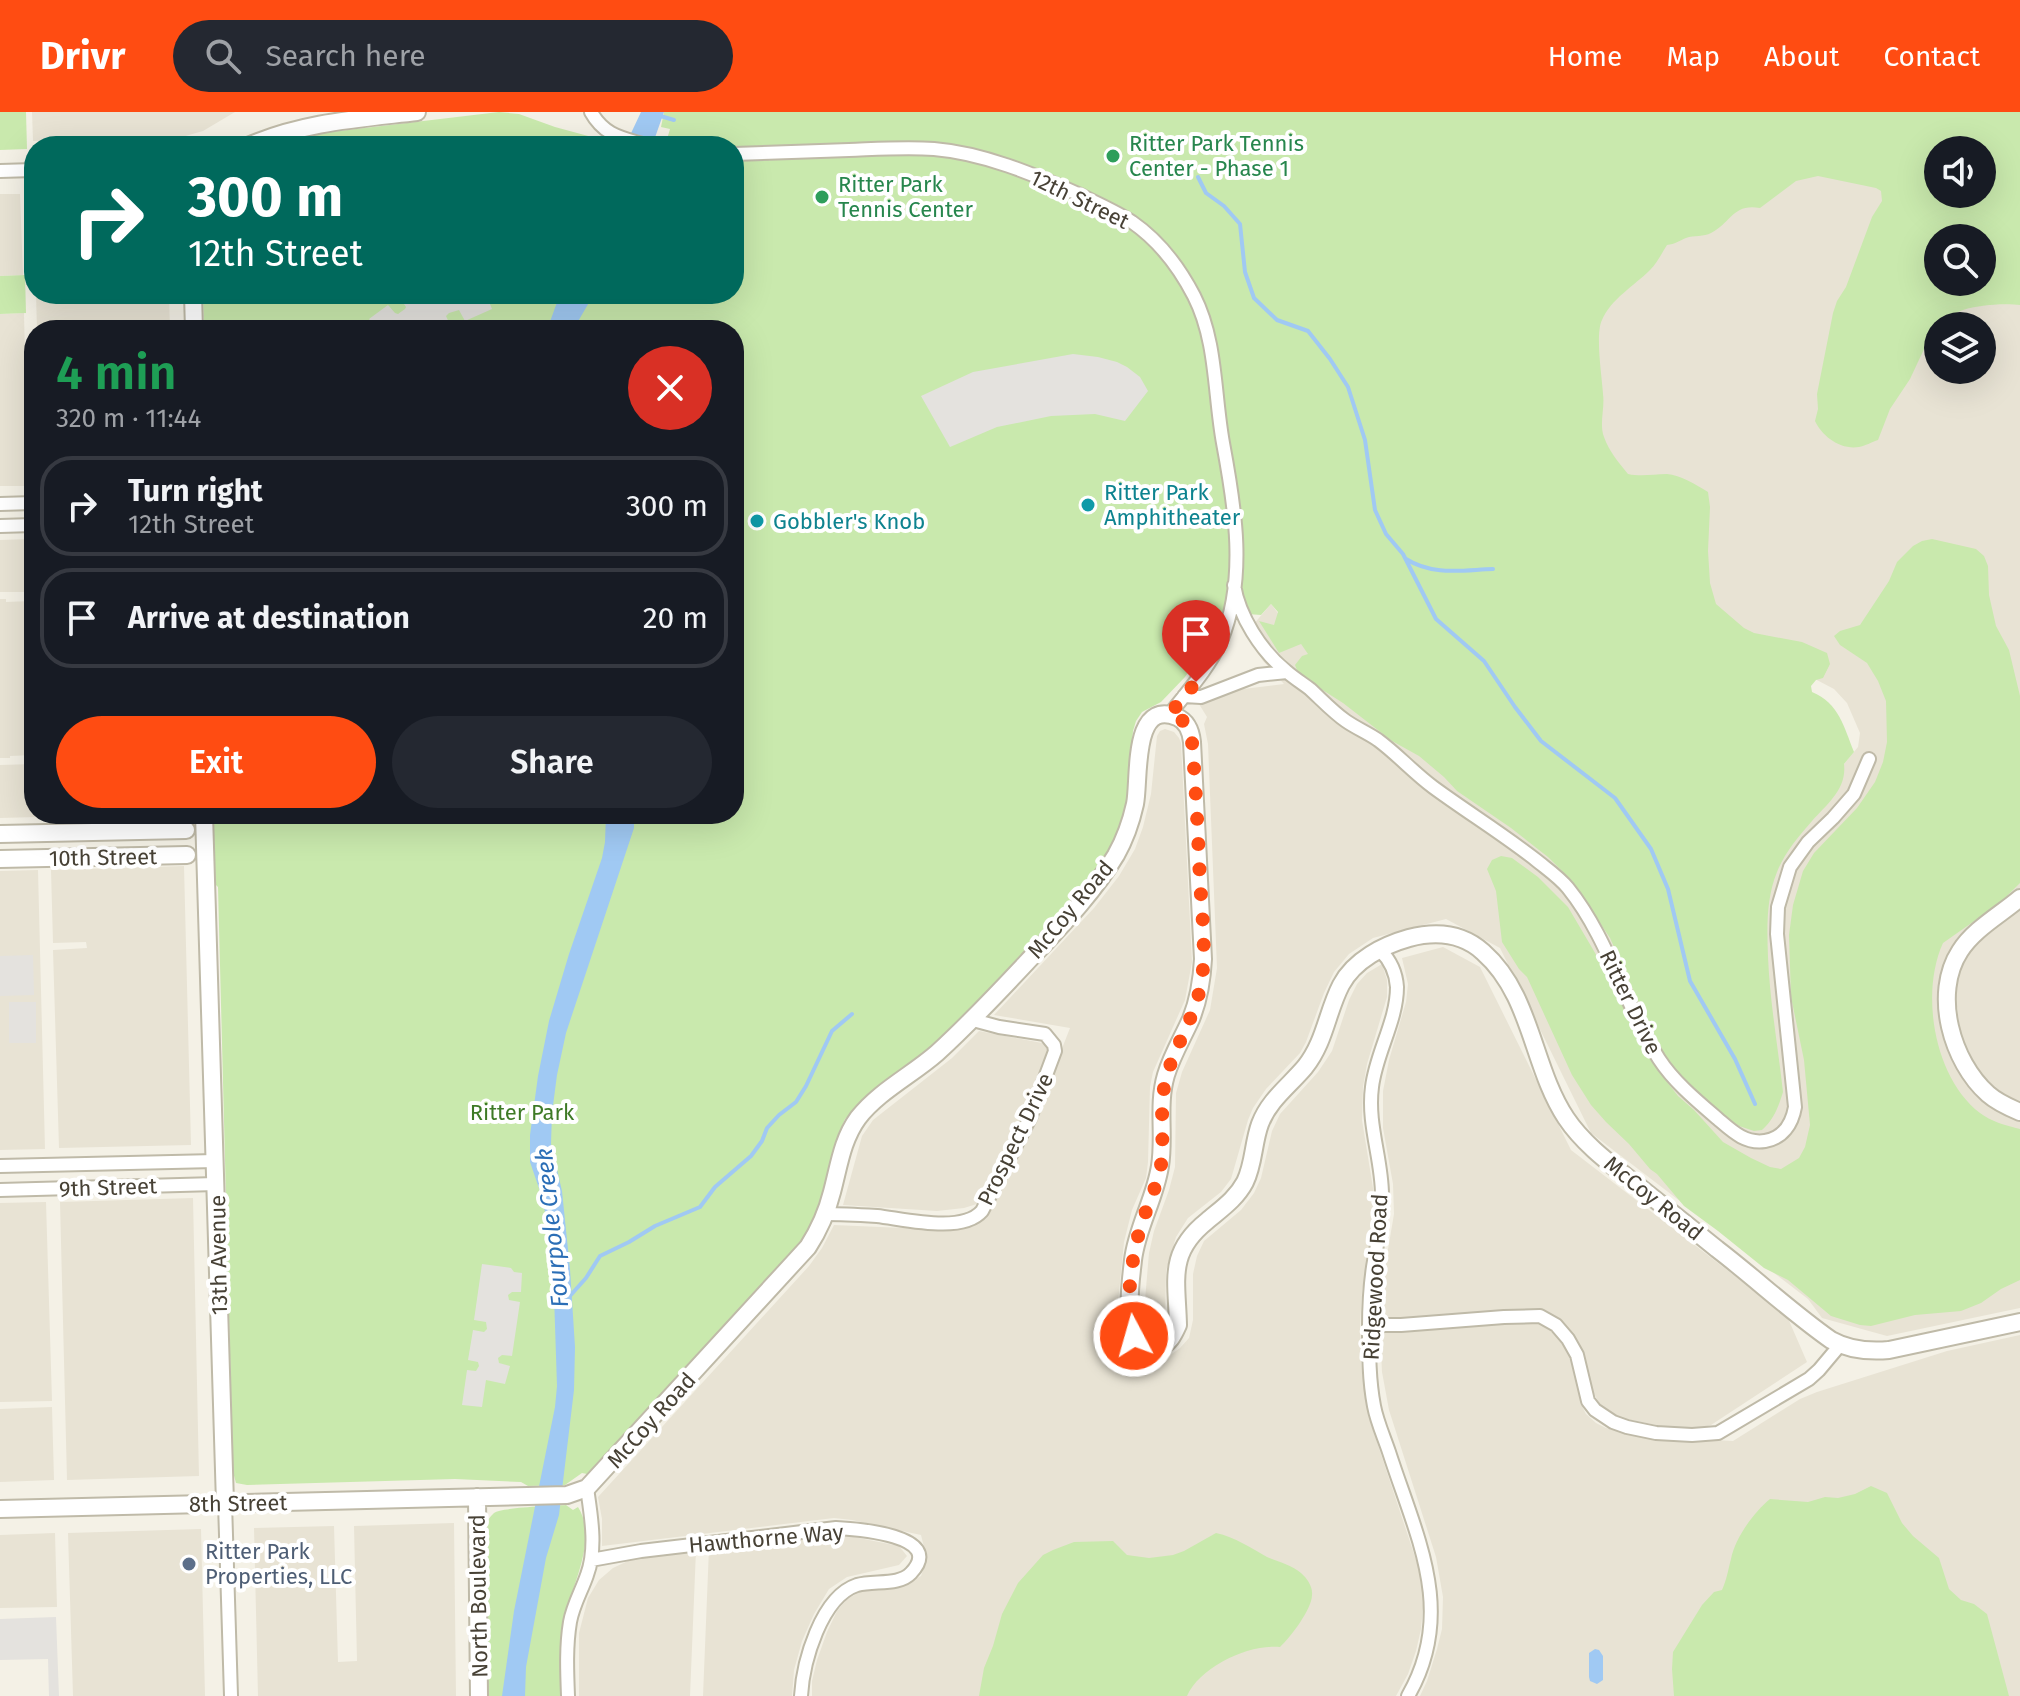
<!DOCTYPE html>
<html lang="en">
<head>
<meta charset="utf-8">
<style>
	body { margin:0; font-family:"Fira Sans",sans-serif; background:#242831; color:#f1f3f6; height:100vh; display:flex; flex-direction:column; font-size:30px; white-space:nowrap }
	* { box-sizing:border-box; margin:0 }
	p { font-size:26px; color:#9ea1a6 }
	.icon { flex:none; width:44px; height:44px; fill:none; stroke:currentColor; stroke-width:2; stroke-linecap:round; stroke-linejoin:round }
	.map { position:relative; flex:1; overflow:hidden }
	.panel { position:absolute; left:24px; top:208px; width:720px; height:504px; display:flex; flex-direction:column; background:#171b24; border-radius:32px; box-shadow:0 8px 32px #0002 }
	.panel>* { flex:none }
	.banner { position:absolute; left:24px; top:24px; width:720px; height:168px; border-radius:32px; box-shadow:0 8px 32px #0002; background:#00695c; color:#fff; overflow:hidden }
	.buttons { position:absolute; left:1924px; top:24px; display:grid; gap:16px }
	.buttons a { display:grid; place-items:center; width:72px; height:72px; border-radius:50%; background:#171b24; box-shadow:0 8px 32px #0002; font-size:40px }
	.pin { position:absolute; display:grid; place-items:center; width:68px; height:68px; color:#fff; margin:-82px -34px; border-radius:50% 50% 50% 0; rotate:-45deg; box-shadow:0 0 8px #0007 }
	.pin .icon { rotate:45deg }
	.me { position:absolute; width:88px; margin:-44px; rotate:354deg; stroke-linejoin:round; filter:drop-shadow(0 0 6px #0008) }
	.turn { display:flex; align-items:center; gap:28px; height:168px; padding:0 32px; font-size:36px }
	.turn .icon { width:104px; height:104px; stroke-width:2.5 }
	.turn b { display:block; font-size:56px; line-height:68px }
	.round { display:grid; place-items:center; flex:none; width:84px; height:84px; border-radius:42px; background:#242831 }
	.headline { display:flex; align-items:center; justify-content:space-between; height:136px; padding:0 32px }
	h1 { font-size:48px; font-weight:600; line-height:60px; color:#1e9e55 }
	.primary-button { display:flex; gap:16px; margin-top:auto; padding:16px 32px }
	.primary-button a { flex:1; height:92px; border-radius:48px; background:#ff4c12; color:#fff; font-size:32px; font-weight:600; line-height:92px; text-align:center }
	.primary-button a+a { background:#242831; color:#f1f3f6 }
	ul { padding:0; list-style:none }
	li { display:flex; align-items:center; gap:24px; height:100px; margin:0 16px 12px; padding:0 16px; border:4px solid #363941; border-radius:32px }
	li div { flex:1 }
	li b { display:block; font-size:30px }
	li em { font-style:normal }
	header { display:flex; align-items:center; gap:48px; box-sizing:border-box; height:112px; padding:0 40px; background:#ff4c12; color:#fff }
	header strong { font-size:38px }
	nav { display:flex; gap:44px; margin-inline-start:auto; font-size:28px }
	.search { width:560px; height:72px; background:#242831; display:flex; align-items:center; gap:20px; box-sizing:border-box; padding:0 28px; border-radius:44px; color:#9ea1a6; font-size:30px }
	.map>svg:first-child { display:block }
	.residential { fill:#e8e3d4; fill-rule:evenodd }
	.green { fill:#c9e9ad; fill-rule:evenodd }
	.parking { fill:#e4e2de }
	.water { fill:#a0c9f3 }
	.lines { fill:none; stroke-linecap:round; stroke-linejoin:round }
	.stream { stroke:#a0c9f3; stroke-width:4 }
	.minor-casing { stroke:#bfbaa8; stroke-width:16 }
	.tertiary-casing { stroke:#bfbaa8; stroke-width:20 }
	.minor { stroke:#fff; stroke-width:12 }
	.tertiary { stroke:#fff; stroke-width:16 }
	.route { stroke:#ff4c12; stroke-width:14; stroke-dasharray:0 25.2 }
	.leisure-dot { fill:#2e9e5b; stroke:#fff; stroke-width:3 }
	.culture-dot { fill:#0f9aa8; stroke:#fff; stroke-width:3 }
	.service-dot { fill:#5c6f8a; stroke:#fff; stroke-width:3 }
	.labels { text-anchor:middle; stroke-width:8; stroke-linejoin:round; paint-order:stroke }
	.leisure-label { font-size:22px; fill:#27864d; stroke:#fff; text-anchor:start }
	.street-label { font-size:22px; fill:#474135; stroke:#fff }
	.culture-label { font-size:22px; fill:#0d838f; stroke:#fff; text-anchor:start }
	.park-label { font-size:22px; fill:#3e7a26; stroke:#fff }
	.service-label { font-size:22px; fill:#4e5e75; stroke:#fff; text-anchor:start }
	.water-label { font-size:24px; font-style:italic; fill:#2b6eb6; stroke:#fff }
</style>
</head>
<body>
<header>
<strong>Drivr</strong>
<div class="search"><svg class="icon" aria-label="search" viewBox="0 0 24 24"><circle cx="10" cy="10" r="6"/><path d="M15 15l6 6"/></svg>Search here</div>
<nav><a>Home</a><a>Map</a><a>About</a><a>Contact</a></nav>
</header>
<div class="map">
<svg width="2020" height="1584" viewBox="0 0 2020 1584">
	<rect width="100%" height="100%" fill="#f4f1e6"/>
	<path class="residential" d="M32 0H235L203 19 182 25 33 29Z
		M2020 0V776L1968 820 1948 849 1960 957 2020 1005V1196L1887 1224 1822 1206 1808 1187 1591 1021 1500 836 1446 807 1373 826 1349 842 1334 860 1324 881 1306 930 1300 941 1266 977 1253 996 1248 1008 1231 1067 1221 1080 1188 1106 1176 1125 1166 1159 1165 1214 1157 1220 1148 1218 1145 1215 1144 1200 1149 1141 1154 1119 1169 1078 1175 1055 1176 981 1182 960 1210 898 1217 856 1208 632 1204 612 1207 605 1199 592 1243 577 1284 572 1263 549 1246 521 1271 492 1308 541 1362 596 1762 752 1858 635 1860 621 1847 591 1834 577 1813 566 1744 556 1468 108ZM1938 38H1982V82H1938ZM1938 126H1982V170H1938ZM1938 214H1982V258H1938Z
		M0 82H20L23 163 0 164Z
		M36 182H169L170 218H37Z
		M24 201 28 374H0V202Z
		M30 427 31 480H0V428Z
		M0 487H6V490L31 489 34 643 10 644V646H0Z
		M1165 617 1174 620 1179 626 1181 631 1192 850 1185 888 1153 960 1150 975 1148 1050 1146 1066 1132 1098 1124 1130 1117 1201 1118 1219 1124 1231 1133 1241 1143 1246 1155 1247 1169 1244 1180 1236 1189 1226 1193 1208V1162L1197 1144 1204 1129 1241 1098 1254 1081 1261 1066 1272 1019 1280 1002 1318 960 1332 939 1349 888 1357 872 1367 861 1382 852 1387 868V885L1367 952 1363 975 1362 1008 1373 1076 1374 1095 1372 1123 1362 1180 1360 1213 1361 1251 1365 1285 1374 1321 1419 1457 1422 1474 1423 1496 1421 1517 1416 1539 1408 1562 1396 1584H812V1569L817 1548 827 1520 837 1499 847 1487 860 1480 903 1473 921 1464 927 1447 921 1423 852 1408 834 1406 602 1434V1407L598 1385 809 1154 822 1136 834 1113 950 1118 980 1111 1045 980 1070 916 994 903 1094 796 1119 764 1135 737 1143 715 1151 682 1157 624 1160 619Z
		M34 652V702H37V705L0 706V653Z
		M184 754 191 1033 59 1036 53 838 87 836 86 830 53 831 51 758Z
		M38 758 45 1037 0 1038V759Z
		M2020 794V991L2010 987 1996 979 1984 968 1974 954 1960 919 1955 878 1958 862 1969 839Z
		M1443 835 1480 855 1571 1038 1787 1204 1807 1250 1711 1313 1696 1317 1666 1315 1621 1306 1611 1302 1602 1296 1592 1278 1586 1250 1575 1225 1565 1212 1547 1199 1535 1197 1380 1207 1383 1167 1394 1102 1393 1072 1383 1016V979L1389 948 1406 890 1408 872 1402 846Z
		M979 919 1042 931 1046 933 1050 942 1029 995 980 1091 964 1096 937 1099 843 1093 862 1024 873 1008 952 946Z
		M193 1086 199 1364 67 1368 60 1090Z
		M46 1090 52 1289 0 1290V1091Z
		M1544 1209 1571 1237 1581 1292 1586 1302 1596 1311 1606 1316 1621 1320 1663 1325 1733 1329 1800 1287 1817 1280 1947 1239 2020 1223V1584H1420L1427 1569 1437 1537 1442 1517 1443 1485 1436 1445 1389 1298 1382 1260 1380 1217Z
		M52 1295 54 1368 0 1370V1297Z
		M454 1411 456 1584H258L254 1416 334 1414 338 1550 357 1549 354 1414Z
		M201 1417 205 1584H73L68 1421Z
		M55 1421 57 1495 0 1496V1423Z
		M839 1422 899 1434 907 1444 899 1453 847 1465 829 1477 814 1502 802 1529 794 1558 792 1584H703L709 1436Z
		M696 1438 690 1584H579V1521L588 1486 599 1468 613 1456 632 1447Z"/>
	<path class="green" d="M0 0H26L27 37 0 38Z
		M499 0 519 2 555 15 625 34H275L314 22Z
		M664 0H2020V193C2005 191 1972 193 1958 200 1952 203 1948 209 1943 214H1938V220L1925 235 1910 267 1890 297 1878 328C1872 330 1865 334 1859 335 1840 338 1822 324 1815 309L1818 297 1817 282 1833 201 1837 189 1846 175 1872 105 1882 89 1881 79 1876 76 1818 64 1796 69 1760 96C1733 91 1731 111 1711 121 1704 125 1694 123 1686 126 1679 129 1675 132 1667 133 1662 141 1657 151 1650 158 1634 174 1611 187 1602 208 1595 222 1602 265 1603 282 1605 296 1599 312 1604 325 1609 339 1619 351 1628 362 1642 365 1653 362 1667 362 1680 363 1697 373 1708 380L1710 395 1708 439 1710 471 1716 492 1744 516 1754 521 1802 530 1827 541 1830 552 1823 566 1816 568 1811 574 1812 580C1839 591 1844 615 1854 640L1844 652C1847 677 1827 692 1812 709 1799 724 1785 740 1777 760 1766 787 1767 816 1768 845 1770 891 1778 935 1783 980 1778 996 1774 1007 1762 1018L1754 1019 1739 1014 1730 1008 1687 972 1672 955 1651 918 1610 826 1572 769 1548 745 1511 716 1457 679 1444 665 1419 644 1392 629 1343 591 1299 563 1295 553 1302 544 1308 542 1301 532 1279 541 1259 509 1274 513 1278 500 1271 492 1261 503 1220 500 1216 513 1206 534 1185 565 1161 590 1142 600 1136 609 1133 619 1128 679 1124 701 1109 741 1081 781 964 907 932 936 871 982 845 1007 841 1017 827 1070 811 1113 796 1140 592 1363 582 1361 565 1373 528 1374 521 1370 455 1367 247 1373 236 1371 233 1360 218 775 215 772 213 702H734V218H204L203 182H734V34H665L670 17 661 15ZM1938 38H1982V82H1938ZM1938 126H1982V170H1938Z
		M25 163 26 201 0 202V164Z
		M1932 427 1976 437 1984 444 1988 454 1989 483 1996 514 2009 538 2020 584V771L2000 791 1943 831C1920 881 1934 966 1980 1001 1990 1009 2007 1014 2020 1017V1168L2001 1177 1981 1191 1961 1199 1915 1203 1871 1214 1860 1213 1831 1204 1788 1168 1764 1156 1718 1119 1684 1094 1657 1062 1650 1057 1629 1032 1606 1010 1591 993 1572 963 1527 865 1519 857 1502 830 1496 779 1487 757 1492 748 1501 744 1512 746 1538 765 1568 795 1611 868 1629 894 1646 936 1664 966 1678 984 1694 998 1723 1030 1751 1046 1770 1055 1781 1057 1799 1046 1805 1035 1810 1013 1804 948 1791 885 1789 823 1793 793 1803 759 1814 741 1857 696 1875 670 1883 650 1887 630 1886 589 1878 569 1867 551 1840 533 1834 524 1840 519 1860 513 1889 469 1897 450 1913 434 1922 429Z
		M1871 1374 1887 1381 1902 1411 1913 1424 1939 1446 1949 1477 1961 1488 1974 1492 1987 1502 2009 1584H1674L1672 1557 1673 1540 1702 1493 1714 1480 1722 1478C1727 1467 1728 1458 1731 1447 1735 1426 1754 1400 1770 1387L1808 1390 1825 1385 1838 1386 1855 1382Z
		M566 1393 573 1398 578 1395C599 1428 570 1476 564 1509 560 1534 561 1559 561 1584H488L485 1419C486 1412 488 1406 494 1401 502 1395 553 1394 566 1393Z
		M1216 1421C1235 1425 1251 1436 1267 1445 1278 1450 1292 1453 1301 1461 1307 1466 1313 1475 1312 1483 1312 1497 1290 1526 1280 1535 1248 1532 1200 1555 1187 1584H979L984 1556 993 1534 1002 1502 1018 1471 1043 1443 1053 1438 1074 1430 1113 1429 1127 1443 1149 1446 1173 1443 1184 1439Z"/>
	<path class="parking" d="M407 182H433L440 192 464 182H494L488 187 492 197 465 209 459 198 449 201 446 204 451 215 444 218H418L411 208 395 218H378L369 207 388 193 395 201 398 202 405 197 406 195 400 186Z
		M1073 242 1098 245 1117 250 1127 255 1140 265 1148 279 1125 309 1095 302 1051 304 997 315 950 335 921 284 973 260Z
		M33 843 34 883 0 884V844Z
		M9 890H36V931H9Z
		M482 1152 511 1156 514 1160 522 1161 521 1180H512L508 1183 509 1188 520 1190 512 1244 502 1243 498 1246 499 1251 510 1254 505 1272 486 1268 482 1295 462 1293 467 1258 476 1259 479 1254 478 1250 468 1248 473 1218 484 1220 487 1217 486 1210 474 1208Z
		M56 1505 59 1584H49L48 1547 0 1548V1507Z"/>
	<path class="water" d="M641 0H664L652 34H625Z
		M560 182H594L573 218H547Z
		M606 702H634V716L566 921 557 963 552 1001 551 1032 562 1079 570 1157 575 1235 574 1278 559 1403 546 1446 526 1555 525 1584H502L514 1499 555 1295 557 1274 554 1183 550 1158 546 1107 543 1088 530 1050V1023L538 964 549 909 569 842 602 746 605 730Z
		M1595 1537 1599 1538 1603 1544V1568L1597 1572 1590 1569 1589 1565V1541Z"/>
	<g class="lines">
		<path class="stream" d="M657 3 674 8
			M1198 65 1206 81 1224 94 1240 112 1245 160 1254 186 1277 208 1308 219 1330 247 1348 275 1365 328 1375 398 1386 422 1403 442 1436 507 1484 549 1515 595 1541 629 1615 686 1651 737 1668 777 1690 869 1735 947 1755 992
			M1406 447C1433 464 1462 458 1493 457
			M569 1185 586 1166 600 1144 629 1130 655 1114 700 1095 715 1075 751 1044 762 1029 767 1016 779 1003 796 990 806 974 832 919 852 902"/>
		<g class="minor-casing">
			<path id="minor" d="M591 0C605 25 624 26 649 34
				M734 42C772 41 811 39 849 38 877 37 906 35 934 37 983 41 1033 62 1078 82 1096 91 1115 99 1132 110 1158 128 1179 155 1194 184 1217 229 1214 282 1223 331 1235 395 1247 467 1221 529 1209 556 1187 580 1169 603
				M0 59 34 58
				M0 392 34 391
				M0 414 34 413
				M1234 473C1239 504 1261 539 1286 559 1294 566 1302 571 1310 577 1322 588 1333 600 1346 609 1356 616 1368 621 1378 628 1397 642 1413 660 1433 675 1467 700 1503 722 1536 748 1547 757 1559 765 1568 776 1609 827 1624 892 1659 947 1674 970 1697 989 1718 1007 1732 1019 1745 1032 1765 1029 1783 1026 1792 1012 1795 995L1777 822 1778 795 1790 755 1808 730 1833 706 1854 682 1869 647
				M1184 584 1201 585 1258 563 1287 560
				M1380 838C1391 849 1396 860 1397 875 1397 909 1376 941 1372 975 1367 1012 1382 1047 1382 1083 1383 1108 1377 1131 1373 1155 1370 1175 1369 1195 1369 1215 1369 1241 1369 1268 1374 1294 1377 1310 1384 1325 1389 1340 1416 1424 1457 1499 1408 1584
				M0 1054 215 1049
				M0 1078 216 1072
				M825 1102C843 1102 860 1103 877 1104 904 1107 962 1122 982 1099L1030 1006 1055 939 1054 933 1045 922 999 915 973 908
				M1369 1213H1401L1504 1205 1540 1204 1556 1213 1568 1227 1577 1243 1588 1289 1595 1298 1613 1310 1627 1315 1656 1321 1692 1323 1718 1321 1809 1267 1819 1258 1840 1233
				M225 1391 231 1584
				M591 1448 641 1439 836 1416C855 1417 947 1423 911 1461 899 1474 874 1468 857 1473 821 1485 803 1550 801 1584
				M568 1584C567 1559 566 1534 570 1510 573 1493 582 1478 587 1463 597 1436 591 1404 587 1376"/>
		</g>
		<g class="tertiary-casing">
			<path id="tertiary" d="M248 34C304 10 357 7 417 0
				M193 182 194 218
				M204 702 225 1391
				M0 722 186 718
				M0 747 187 743
				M2020 786C2000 803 1974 817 1960 839 1932 882 1952 950 1988 982 1997 990 2008 995 2020 1000
				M477 1385 479 1584
				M0 1397 567 1383 587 1376 808 1135C819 1118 827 1100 832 1080 839 1054 842 1028 858 1006 879 979 912 963 937 941 969 912 998 881 1027 850 1058 817 1092 783 1116 743 1125 727 1131 710 1135 692 1140 668 1131 586 1177 605 1188 610 1191 620 1192 630L1203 847C1202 867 1199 887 1191 907 1183 925 1172 943 1166 963 1157 993 1165 1024 1160 1054 1155 1087 1137 1115 1133 1148 1131 1170 1118 1241 1158 1235 1169 1233 1174 1222 1178 1213 1177 1168 1167 1141 1207 1109 1221 1097 1236 1087 1245 1070 1254 1052 1253 1031 1260 1012 1269 988 1289 974 1305 955 1325 930 1327 900 1341 873 1354 848 1384 833 1409 826 1436 819 1462 821 1483 840 1532 883 1532 955 1566 1006 1584 1033 1612 1053 1637 1073 1663 1094 1690 1115 1717 1137 1755 1166 1791 1200 1831 1228 1849 1238 1867 1240 1889 1238L2020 1210"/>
		</g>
		<use href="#minor" class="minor"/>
		<use href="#tertiary" class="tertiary"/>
	</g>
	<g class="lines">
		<path class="route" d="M1134 1224C1123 1195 1133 1134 1144 1105 1150 1087 1158 1071 1161 1053 1165 1023 1158 993 1167 963 1177 929 1197 902 1202 866 1206 835 1202 801 1200 769 1198 723 1196 676 1192 630 1190 615 1185 606 1169 603L1196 570"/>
	</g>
	<g class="leisure-dot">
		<circle cx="1113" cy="44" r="8"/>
		<circle cx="822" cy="85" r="8"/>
	</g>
	<g class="culture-dot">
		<circle cx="1088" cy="393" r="8"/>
		<circle cx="757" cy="409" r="8"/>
	</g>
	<circle class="service-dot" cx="189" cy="1452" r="8"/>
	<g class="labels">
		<g class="leisure-label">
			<text x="1129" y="39">Ritter Park Tennis<tspan x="1129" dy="25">Center - Phase 1</tspan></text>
			<text x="838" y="80">Ritter Park<tspan x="838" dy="25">Tennis Center</tspan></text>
		</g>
		<g class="street-label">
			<text transform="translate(1080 87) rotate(26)" y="8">12th Street</text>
			<text transform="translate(103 745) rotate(-1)" y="8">10th Street</text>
			<text transform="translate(1070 797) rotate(-50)" y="8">McCoy Road</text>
			<text transform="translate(1631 890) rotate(64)" y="8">Ritter Drive</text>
			<text transform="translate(1015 1027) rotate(-64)" y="8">Prospect Drive</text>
			<text transform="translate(108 1075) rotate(-2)" y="8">9th Street</text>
			<text transform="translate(1654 1086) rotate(39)" y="8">McCoy Road</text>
			<text transform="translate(218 1143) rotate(-91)" y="8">13th Avenue</text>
			<text transform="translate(1375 1165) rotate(-87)" y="8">Ridgewood Road</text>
			<text transform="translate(651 1308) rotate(-48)" y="8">McCoy Road</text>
			<text transform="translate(238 1391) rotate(-1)" y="8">8th Street</text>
			<text transform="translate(766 1426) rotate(-5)" y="8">Hawthorne Way</text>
			<text transform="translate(478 1484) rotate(-91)" y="8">North Boulevard</text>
		</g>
		<g class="culture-label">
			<text x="1104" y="388">Ritter Park<tspan x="1104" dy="25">Amphitheater</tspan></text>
			<text x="773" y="417">Gobbler's Knob</text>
		</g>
		<g class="park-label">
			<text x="522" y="1008">Ritter Park</text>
		</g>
		<g class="service-label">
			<text x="205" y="1447">Ritter Park<tspan x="205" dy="25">Properties, LLC</tspan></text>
		</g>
		<g class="water-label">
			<text transform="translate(552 1116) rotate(-96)" y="8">Fourpole Creek</text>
		</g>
	</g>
</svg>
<div class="buttons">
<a><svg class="icon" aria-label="sound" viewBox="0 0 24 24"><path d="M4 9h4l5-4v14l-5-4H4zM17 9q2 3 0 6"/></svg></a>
<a><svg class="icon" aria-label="search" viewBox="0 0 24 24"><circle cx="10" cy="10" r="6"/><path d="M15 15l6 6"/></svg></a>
<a><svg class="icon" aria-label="layers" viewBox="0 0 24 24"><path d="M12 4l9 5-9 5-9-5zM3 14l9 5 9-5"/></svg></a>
</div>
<div class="pin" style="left:1196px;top:570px;background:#d93025"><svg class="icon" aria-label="arrive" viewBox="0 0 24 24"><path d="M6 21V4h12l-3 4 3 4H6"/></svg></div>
<svg class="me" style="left:1134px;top:1224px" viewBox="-20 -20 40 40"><circle r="17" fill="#ff4c12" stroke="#fff" stroke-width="3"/><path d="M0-11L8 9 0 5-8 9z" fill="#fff"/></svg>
<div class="banner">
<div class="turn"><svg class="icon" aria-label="right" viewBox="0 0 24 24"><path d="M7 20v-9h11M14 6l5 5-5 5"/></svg><div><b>300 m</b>12th Street</div></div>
</div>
<section class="panel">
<div class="headline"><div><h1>4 min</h1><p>320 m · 11:44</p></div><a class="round" style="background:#d93025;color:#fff"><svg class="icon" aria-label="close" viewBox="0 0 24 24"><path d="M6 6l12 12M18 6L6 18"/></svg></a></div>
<ul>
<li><svg class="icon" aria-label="right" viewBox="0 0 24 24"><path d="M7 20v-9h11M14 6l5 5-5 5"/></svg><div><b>Turn right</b><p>12th Street</p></div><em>300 m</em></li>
<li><svg class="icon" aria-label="arrive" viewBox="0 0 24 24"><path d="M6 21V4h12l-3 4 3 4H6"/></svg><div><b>Arrive at destination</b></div><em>20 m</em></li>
</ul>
<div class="primary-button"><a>Exit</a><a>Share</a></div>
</section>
</div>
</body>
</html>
